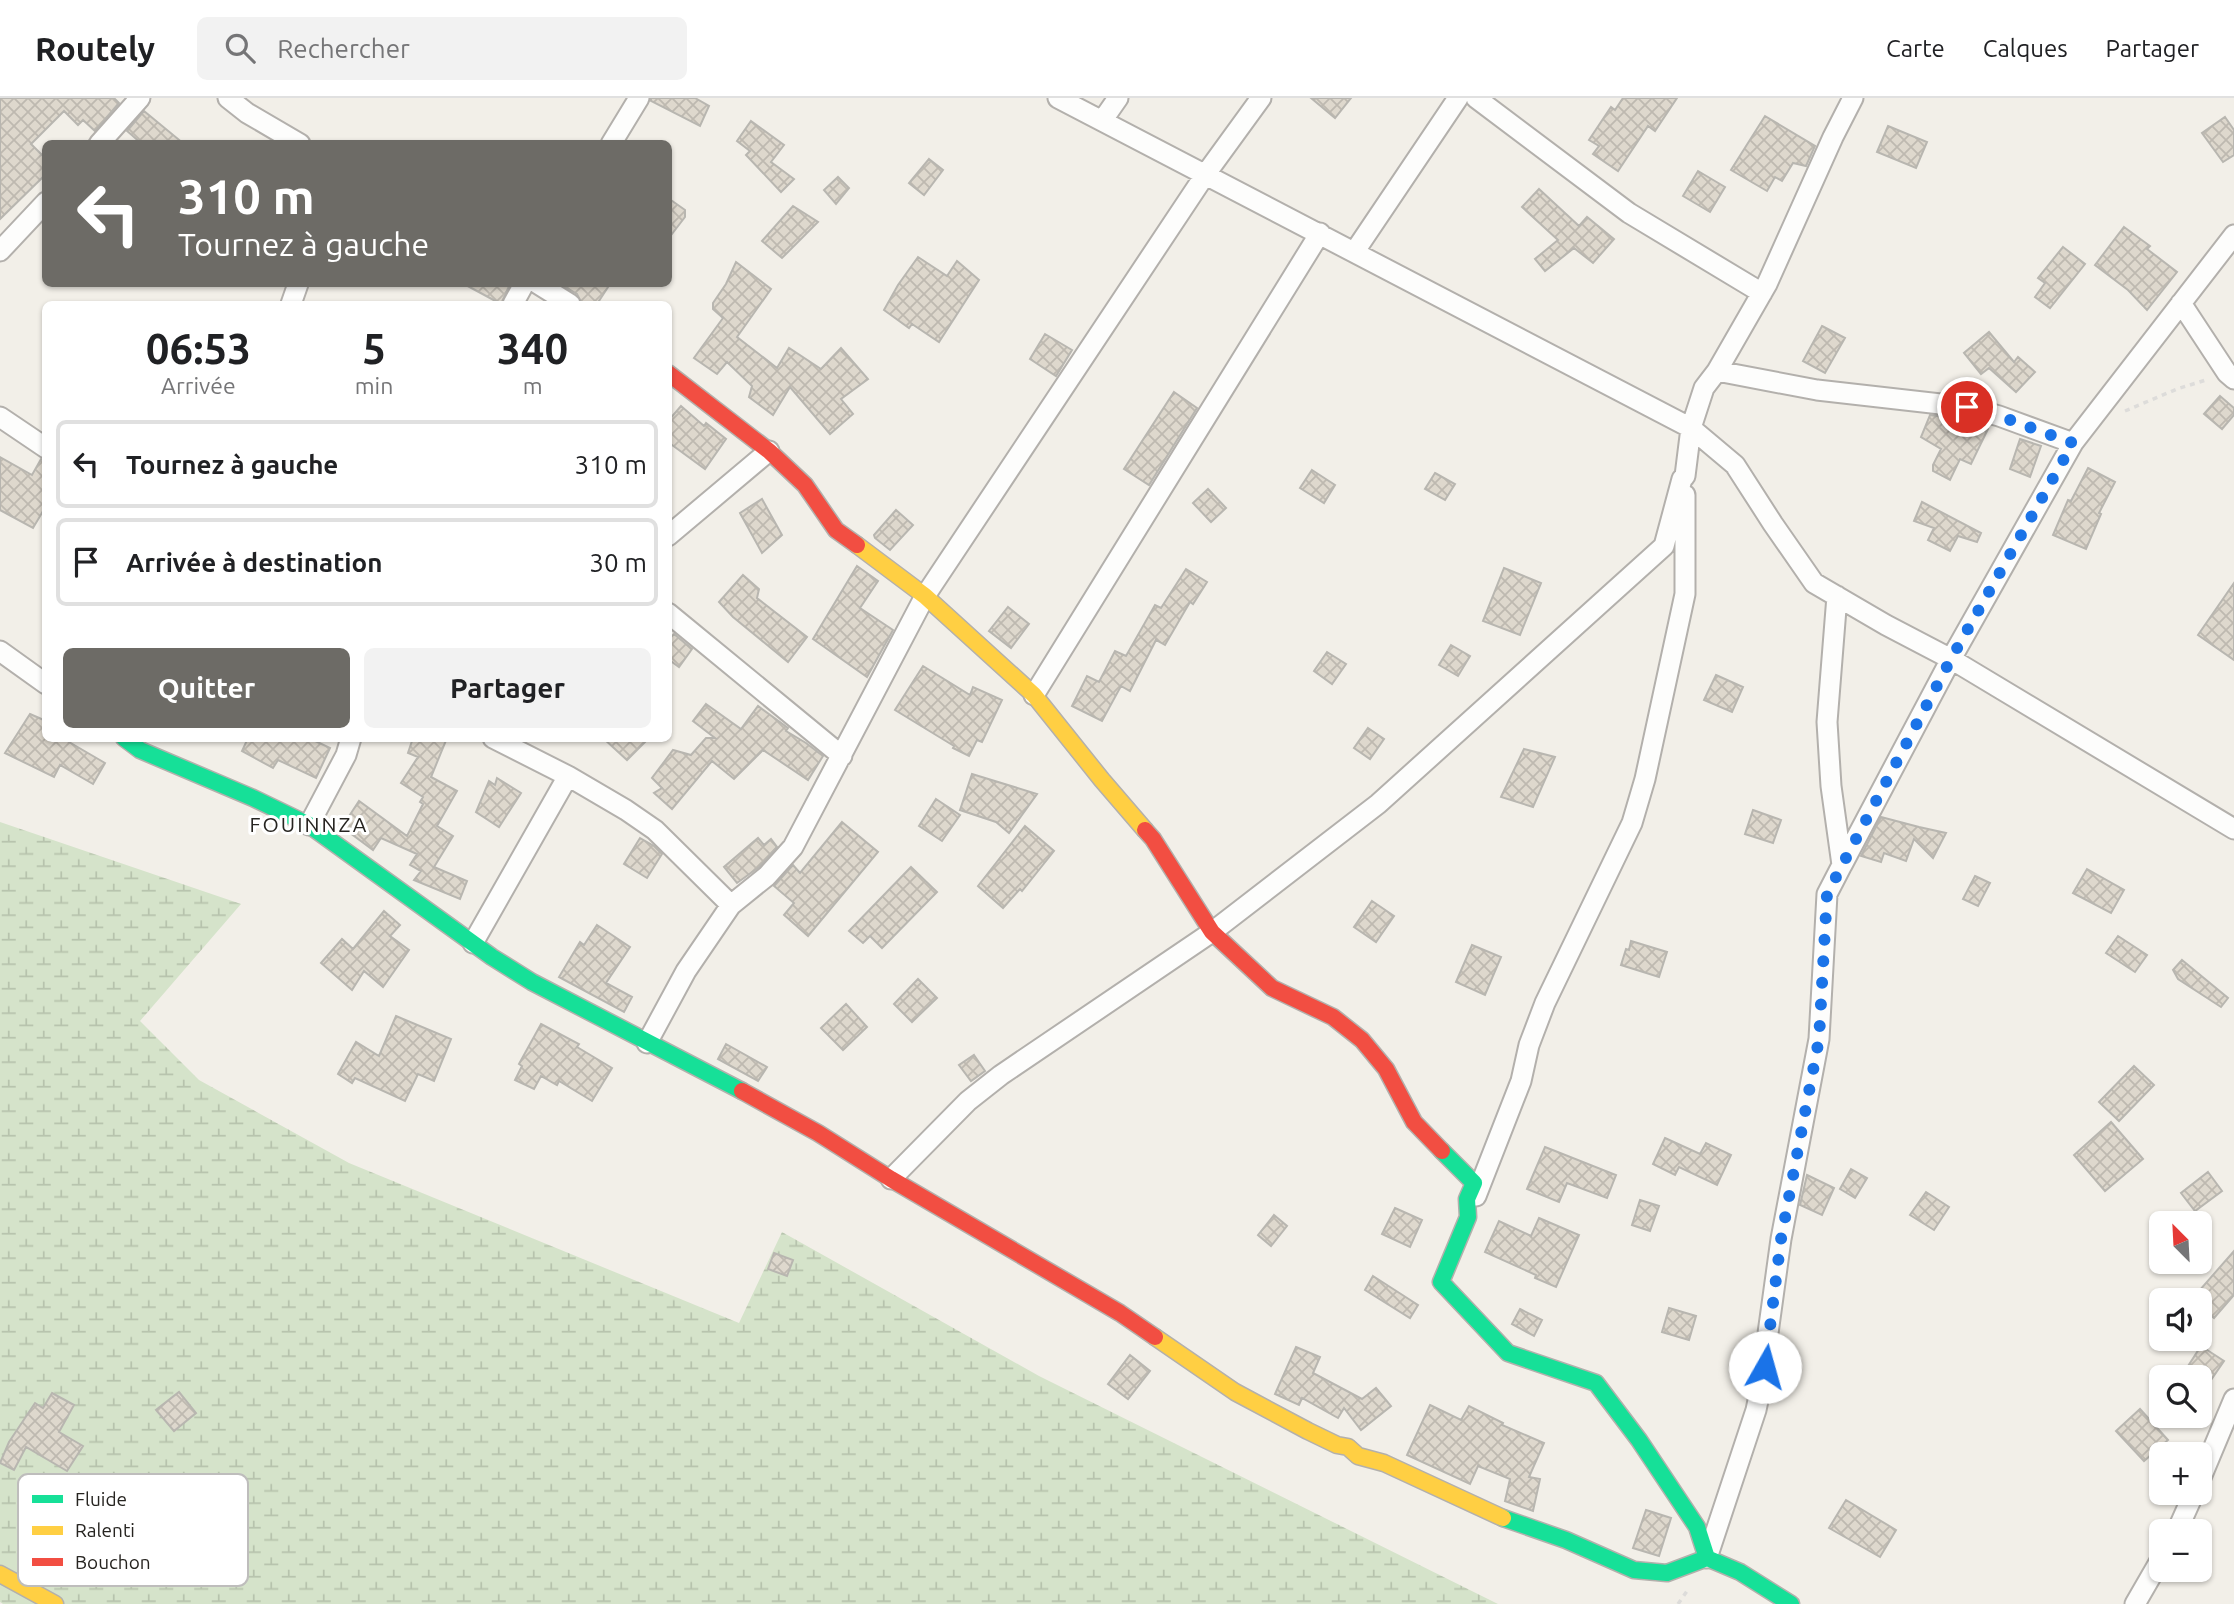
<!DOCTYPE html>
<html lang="fr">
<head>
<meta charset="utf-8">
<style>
	body { margin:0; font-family:Ubuntu,sans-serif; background:#f2f2f2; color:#202124; height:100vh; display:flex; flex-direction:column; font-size:26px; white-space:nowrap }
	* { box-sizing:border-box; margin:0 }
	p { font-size:23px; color:#757577 }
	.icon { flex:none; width:38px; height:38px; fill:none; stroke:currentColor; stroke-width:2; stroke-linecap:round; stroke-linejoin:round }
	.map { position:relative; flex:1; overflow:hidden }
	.panel { position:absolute; left:42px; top:203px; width:630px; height:441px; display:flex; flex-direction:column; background:#fff; border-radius:10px; box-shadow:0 2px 5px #0004 }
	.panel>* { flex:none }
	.guide { position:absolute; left:42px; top:42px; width:630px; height:147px; border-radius:10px; box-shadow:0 2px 5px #0004; background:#6d6b66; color:#fff; overflow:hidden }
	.needle { width:46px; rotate:336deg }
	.controls { position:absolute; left:2149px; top:1113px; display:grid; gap:14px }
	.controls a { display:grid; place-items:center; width:63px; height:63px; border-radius:10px; background:#fff; box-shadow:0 2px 5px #0004; font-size:35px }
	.pin { position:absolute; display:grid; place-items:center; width:60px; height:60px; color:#fff; margin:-30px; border:4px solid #fff; border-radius:50%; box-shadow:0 2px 7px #0007 }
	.me { position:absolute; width:77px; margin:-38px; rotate:7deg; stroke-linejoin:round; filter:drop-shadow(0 0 5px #0008) }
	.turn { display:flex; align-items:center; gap:24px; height:147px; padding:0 21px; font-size:32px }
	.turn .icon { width:91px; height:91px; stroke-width:2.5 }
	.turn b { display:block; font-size:49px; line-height:60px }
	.eta { display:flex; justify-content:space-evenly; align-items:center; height:119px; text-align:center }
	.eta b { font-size:42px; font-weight:700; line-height:49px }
	.primary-button { display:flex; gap:14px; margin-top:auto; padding:14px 21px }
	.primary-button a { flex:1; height:80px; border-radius:10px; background:#6d6b66; color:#fff; font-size:28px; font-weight:700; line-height:80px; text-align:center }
	.primary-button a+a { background:#f2f2f2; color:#202124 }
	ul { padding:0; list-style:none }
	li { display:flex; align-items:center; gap:21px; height:88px; margin:0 14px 10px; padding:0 7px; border:4px solid #e0e0e0; border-radius:10px }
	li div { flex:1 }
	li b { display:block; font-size:26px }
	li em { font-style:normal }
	header { display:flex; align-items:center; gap:42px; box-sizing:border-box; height:98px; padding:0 35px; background:#fff; border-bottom:2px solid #e0e0e0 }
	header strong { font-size:33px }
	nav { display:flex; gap:38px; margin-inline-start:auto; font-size:24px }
	.search { width:490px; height:63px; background:#f2f2f2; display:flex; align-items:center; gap:18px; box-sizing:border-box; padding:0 24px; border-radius:10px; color:#757577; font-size:26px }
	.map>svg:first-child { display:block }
	.wetland { fill:url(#wetland-marsh) }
	.building { fill:url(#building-cross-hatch); stroke:#b8b6b0; stroke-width:2 }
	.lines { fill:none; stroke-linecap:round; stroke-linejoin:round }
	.street-casing { stroke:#b3b0ac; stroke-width:23 }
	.fast-casing { stroke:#b3b0ac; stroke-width:19 }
	.slow-casing { stroke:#b3b0ac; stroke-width:19 }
	.jam-casing { stroke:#b3b0ac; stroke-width:19 }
	.path { stroke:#dddcda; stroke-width:3.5; stroke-dasharray:5 5; stroke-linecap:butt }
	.street { stroke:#fdfdfc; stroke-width:19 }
	.fast { stroke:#16e098; stroke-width:16 }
	.slow { stroke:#ffcf43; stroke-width:16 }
	.jam { stroke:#f24e42; stroke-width:16 }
	.route { stroke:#1a73e8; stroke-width:12; stroke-dasharray:0 21.6 }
	.labels { text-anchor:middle; stroke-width:6; stroke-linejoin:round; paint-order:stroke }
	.quarter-label { font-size:21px; letter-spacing:2px; fill:#262420; stroke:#fff }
	.key { fill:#fff; stroke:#bebdbc; stroke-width:2 }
	.key-label { font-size:19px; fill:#262420 }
</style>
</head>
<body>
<header>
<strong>Routely</strong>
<div class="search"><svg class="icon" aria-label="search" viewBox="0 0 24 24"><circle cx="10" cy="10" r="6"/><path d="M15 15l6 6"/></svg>Rechercher</div>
<nav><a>Carte</a><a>Calques</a><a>Partager</a></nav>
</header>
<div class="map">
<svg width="2234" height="1506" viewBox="0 0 2234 1506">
	<defs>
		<pattern id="wetland-marsh" width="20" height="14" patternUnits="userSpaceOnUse" patternTransform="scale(1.75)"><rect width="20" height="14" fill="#d5e3ca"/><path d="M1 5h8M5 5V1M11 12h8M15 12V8" fill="none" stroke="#b7c3ad"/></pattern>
		<pattern id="building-cross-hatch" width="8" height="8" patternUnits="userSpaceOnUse" patternTransform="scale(1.75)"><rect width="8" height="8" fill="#ded8cd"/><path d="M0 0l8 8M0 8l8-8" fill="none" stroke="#beb9b0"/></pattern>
	</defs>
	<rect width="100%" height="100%" fill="#f2efe8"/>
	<path class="wetland" d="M0 724 241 806 140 923 199 982 349 1065 739 1225 782 1134 1039 1278 1498 1506H3L0 1504Z"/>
	<path class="building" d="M0 0H114L119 5 95 33 83 22 78 27 64 13 31 46 46 61V76L0 121Z
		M651 0H695L709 8 700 28 651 3Z
		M1311 0H1351L1335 20Z
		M1623 0H1677L1655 33 1648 28 1618 73 1593 56 1599 48 1589 42 1611 9 1615 12Z
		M144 13 184 46H142L127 33Z
		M1765 18 1815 48 1806 68 1793 65 1782 83 1775 79 1767 93 1731 72Z
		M2225 19 2234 32V57L2223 64 2202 35Z
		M751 23 784 47 771 64 794 81 781 94 746 57 750 53 737 43Z
		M1888 28 1927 44 1916 70 1877 54Z
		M929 61 943 72 924 97 909 85Z
		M1698 73 1725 89 1710 114 1683 98Z
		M838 79 849 90 836 106 824 92Z
		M1539 91 1579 128 1587 119 1614 141 1593 165 1574 150 1545 173 1535 161 1558 142 1522 109Z
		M668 100 685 112V119L668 141Z
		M793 108 818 124 782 160 762 143Z
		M2124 129 2150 148 2147 151 2177 174 2147 212 2128 192 2095 167Z
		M2063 149 2085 166 2050 210 2035 199 2045 185 2038 180Z
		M918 159 947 178 957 163 979 182 939 244 912 226 909 230 884 212 898 187Z
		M736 164 771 191 737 239 777 270 789 250 821 271 841 250 868 281 841 301 853 316 830 336 790 289 773 317 749 299 752 288 727 264 717 276 694 260 723 220 713 211V205L726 186Z
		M464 186H510L501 206Z
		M560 186H610L597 206H582L577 196Z
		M1822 228 1845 240 1825 275 1803 263Z
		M1989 234 2014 264 2018 259 2035 274 2016 294 1989 270 1981 276 1964 255Z
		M1045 236 1072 252 1056 278 1030 261Z
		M1174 294 1197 310 1149 387 1124 371Z
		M2220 298 2234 310V317L2222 331 2204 316Z
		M681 308 704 328 706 325 726 341 705 371 668 344V323Z
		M1930 317 1951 320 1965 327 1967 322 1988 331 1971 366 1960 361 1950 382 1933 373V367L1941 351 1921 339Z
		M2020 341 2041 348 2030 379 2010 371Z
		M0 359 32 377 41 361 46 362V408L33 430 0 412Z
		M2088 370 2115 384 2099 415 2101 416 2086 451 2053 437 2068 402 2071 403Z
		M1312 372 1335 387 1324 405 1300 390Z
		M1435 375 1455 386 1445 402 1425 391Z
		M1208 391 1226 410 1211 424 1193 405Z
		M762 401 782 437 762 455 740 415Z
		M1922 404 1981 435 1977 444 1958 438 1950 453 1928 442 1934 430 1914 423Z
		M896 412 913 427 890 452 875 440 874 437Z
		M857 468 878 483 860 510 893 532 867 579 813 541Z
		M1504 470 1541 485 1520 537 1483 523Z
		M1186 471 1207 484 1193 506 1190 504 1165 547 1156 542 1130 593 1121 588 1102 623 1072 608 1087 578 1099 584 1115 553 1126 558 1155 507 1161 510Z
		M743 477 759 491 757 500 807 539 788 564 733 519 719 504Z
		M2234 485V562L2198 537Z
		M1008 509 1029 526 1011 550 989 533Z
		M674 536 692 551 679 569 668 561V542Z
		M1451 547 1470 558 1458 578 1439 567Z
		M1327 554 1346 566 1332 586 1314 573Z
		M923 568 970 597 973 589 1002 602 982 644 977 642 969 658 953 650 954 648 895 612Z
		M1716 577 1743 589 1732 614 1704 602Z
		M706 606 741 631 758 608 788 630 786 633 806 645 823 658 808 682 763 652 734 681 712 663 672 711 654 695 662 690 652 680 673 652 691 657 706 640H715L693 623Z
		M30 616 46 623V640H62L105 665 93 686 60 667 54 679 5 655Z
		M1368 630 1384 641 1370 661 1354 650Z
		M248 640H309L330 650 316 680 278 662 273 670 242 653Z
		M413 640H447L431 679 457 693 437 728 453 738 434 769 467 783 460 801 414 782 421 773 410 767 417 756 381 740 373 752 342 729 359 703 407 738 423 706 420 704 423 699 401 685 418 659 408 655Z
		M603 640H649L627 662Z
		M1524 651 1555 659 1533 709 1501 699Z
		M972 676 1037 696 1009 735 996 724 960 712Z
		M497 680 521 695 499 729 476 714 489 683 495 687Z
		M936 701 960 717 942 743 919 728Z
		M1753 712 1781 722 1773 745 1745 736Z
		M1881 719 1919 729 1946 735 1933 760 1914 741 1906 763 1884 755 1881 764 1861 758Z
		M842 724 878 754 808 838 784 817 794 805 774 788 793 767 800 775Z
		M1025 728 1054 753 1022 793 1020 791 1003 810 978 788Z
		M640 740 654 748 662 756 647 780 624 766Z
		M758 740 764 747 771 741 777 749 759 769 737 785 724 769Z
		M911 769 937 794 882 850 870 838 863 845 849 833Z
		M2087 771 2124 792 2111 815 2073 795Z
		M1975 778 1990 785 1978 808 1963 801Z
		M1372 803 1394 818 1376 844 1354 829Z
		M384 813 400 827 390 838 409 852 383 889 364 873 352 892 321 865 342 841 353 851Z
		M597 827 630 849 606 885 632 899 624 914 559 879 580 844 584 847Z
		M2118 838 2147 857 2135 874 2106 855Z
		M1631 843 1667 854 1659 879 1621 867 1626 851 1629 852Z
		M1472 847 1501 859 1485 897 1456 884Z
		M2182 862 2228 900 2221 909 2178 881 2173 872Z
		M918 881 937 900 912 924 894 906Z
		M846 906 867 929 843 952 821 930Z
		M396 918 451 941 434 983 418 976 405 1003 355 980 352 985 338 976 356 944 379 958Z
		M541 926 579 946 577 949 612 970 592 1003 559 983 557 987 541 978 534 991 515 982 522 968 519 966Z
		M726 946 767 969 758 983 718 961Z
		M974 957 985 973 971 983 959 967Z
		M2134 968 2154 987 2119 1023 2099 1004Z
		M2111 1024 2143 1061 2105 1093 2074 1057Z
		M1665 1040 1700 1056 1706 1045 1731 1057 1717 1087 1679 1069 1675 1077 1653 1066Z
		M1545 1049 1616 1077 1607 1100 1567 1085 1559 1104 1527 1091Z
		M1851 1071 1867 1080 1855 1100 1840 1091Z
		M2208 1074 2222 1093 2195 1113 2181 1095Z
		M1807 1077 1834 1090 1822 1117 1800 1107Z
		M1926 1094 1949 1109 1934 1132 1910 1117Z
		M1640 1102 1659 1108 1650 1133 1632 1127Z
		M1395 1110 1422 1122 1410 1149 1382 1136Z
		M1274 1117 1287 1128 1271 1148 1258 1137Z
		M1539 1120 1579 1137 1556 1189 1535 1180 1536 1177 1485 1154 1499 1123 1531 1138Z
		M2234 1153V1197L2214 1220 2200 1208V1202L2192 1201Z
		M774 1155 793 1162 787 1178 768 1171Z
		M1373 1178 1418 1207 1410 1220 1365 1192Z
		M1669 1210 1696 1218 1689 1242 1662 1234Z
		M1520 1211 1542 1222 1534 1238 1512 1226Z
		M2201 1248 2224 1263 2200 1298V1279H2181Z
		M1296 1249 1320 1259 1313 1275 1362 1301 1376 1290 1391 1308 1361 1332 1344 1310 1338 1320 1302 1300 1299 1307 1275 1296Z
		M1130 1257 1150 1273 1128 1301 1108 1286Z
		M179 1294 196 1315 174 1333 156 1312Z
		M52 1295 74 1307 59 1334 83 1348 67 1373 26 1349 14 1372 0 1365 9 1344 35 1305 43 1310Z
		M1430 1307 1461 1322 1469 1308 1503 1325 1502 1327 1544 1345 1529 1379 1540 1381 1533 1413 1505 1403 1510 1381 1478 1368 1470 1386 1407 1357Z
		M2140 1311 2168 1342 2144 1363 2116 1333Z
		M1846 1402 1896 1432 1880 1459 1829 1430Z
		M1646 1412 1671 1420 1659 1458 1633 1450Z"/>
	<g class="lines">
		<g class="street-casing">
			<path id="street" d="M228 0 247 15 300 46
				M1058 0 1691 330 1735 367 1773 426 1814 485 1886 527 1951 561 2234 731
				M1476 0 1629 115 1762 195
				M1102 23 1118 0
				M99 46 140 0
				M611 46 639 0
				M0 153 46 104
				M1355 153 1458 0
				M538 186 570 206
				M2181 205 2227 275 2234 281
				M291 206 298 186
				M513 206 524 186
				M1717 273 1817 292 1967 309 1999 318 2073 345
				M0 319 46 350
				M668 438 769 353
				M668 515 842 658
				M0 553 46 586
				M1034 597 1320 135
				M493 640 568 678
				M309 727 346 657 351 640
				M1842 767 1951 561 2073 345 2234 137
				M473 845 568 678 626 712 655 732 731 807 767 778 793 749 925 498 1205 77 1261 0
				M647 945 686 873 731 807
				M891 1081 968 1003 1001 977 1212 834 1378 706 1664 448 1682 381 1685 378 1691 330 1704 290 1717 273 1767 186 1833 39 1853 0
				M1476 1098 1521 983 1529 947 1545 905 1632 725 1645 681 1685 496V397
				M2200 1382 2234 1301
				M2177 1433 2194 1395
				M1707 1460 1756 1312 1760 1293 1781 1141 1819 941 1827 796 1842 767 1831 688 1827 624 1837 498
				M2135 1506 2161 1461"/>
		</g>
		<g class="fast-casing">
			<path id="fast" d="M124 640 140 652 253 700 309 727 492 859 532 884 742 993
				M1442 1053 1474 1085 1467 1101 1468 1119 1441 1184 1508 1255 1596 1285 1639 1342 1697 1429 1707 1460
				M1503 1420 1566 1442 1634 1472 1667 1475 1707 1460 1740 1474 1791 1506"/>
		</g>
		<g class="slow-casing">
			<path id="slow" d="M857 447 925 498 1034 597 1102 682 1145 732
				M1155 1239 1235 1294 1308 1333 1337 1347 1348 1349 1358 1358 1384 1365 1503 1420
				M0 1476 55 1506"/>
		</g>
		<g class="jam-casing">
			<path id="jam" d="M668 275 769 353 805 387 836 432 857 447
				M1145 732 1153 741 1212 834 1272 890 1333 919 1362 942 1386 971 1414 1024 1442 1053
				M742 993 818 1035 891 1081 1120 1215 1155 1239"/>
		</g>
		<path class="path" d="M2125 313 2177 291 2209 281
			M1678 1506 1687 1493"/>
		<use href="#street" class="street"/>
		<use href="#fast" class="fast"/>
		<use href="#slow" class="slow"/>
		<use href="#jam" class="jam"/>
	</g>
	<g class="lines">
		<path class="route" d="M1765 1269 1781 1141 1819 941 1827 796 1951 561 2073 345 1999 318 1967 309"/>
	</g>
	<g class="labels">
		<g class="quarter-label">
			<text x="309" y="734">FOUINNZA</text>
		</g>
	</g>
	<rect x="18" y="1376" width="230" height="112" rx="10" class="key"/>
	<rect x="32" y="1397" width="31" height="8" fill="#16e098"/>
	<rect x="32" y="1428" width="31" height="9" fill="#ffcf43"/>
	<rect x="32" y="1460" width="31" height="8" fill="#f24e42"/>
	<g class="key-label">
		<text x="75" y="1408">Fluide</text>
		<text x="75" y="1439">Ralenti</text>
		<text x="75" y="1471">Bouchon</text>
	</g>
</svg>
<div class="controls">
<a><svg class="needle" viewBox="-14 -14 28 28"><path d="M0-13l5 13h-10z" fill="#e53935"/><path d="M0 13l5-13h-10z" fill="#757577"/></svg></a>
<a><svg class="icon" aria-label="sound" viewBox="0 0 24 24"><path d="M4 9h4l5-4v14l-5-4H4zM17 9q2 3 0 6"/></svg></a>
<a><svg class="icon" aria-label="search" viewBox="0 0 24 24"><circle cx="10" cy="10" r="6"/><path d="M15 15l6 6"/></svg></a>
<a>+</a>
<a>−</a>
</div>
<div class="pin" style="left:1967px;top:309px;background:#d93025"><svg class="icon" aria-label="arrive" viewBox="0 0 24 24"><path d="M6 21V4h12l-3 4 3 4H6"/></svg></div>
<svg class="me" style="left:1765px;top:1269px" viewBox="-20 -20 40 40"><circle r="19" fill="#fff"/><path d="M0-13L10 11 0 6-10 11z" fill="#1a73e8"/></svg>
<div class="guide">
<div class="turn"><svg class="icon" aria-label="left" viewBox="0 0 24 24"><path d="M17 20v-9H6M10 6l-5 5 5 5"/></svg><div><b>310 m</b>Tournez à gauche</div></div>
</div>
<section class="panel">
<div class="eta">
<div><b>06:53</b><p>Arrivée</p></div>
<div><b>5</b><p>min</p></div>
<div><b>340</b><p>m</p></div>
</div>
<ul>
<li><svg class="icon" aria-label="left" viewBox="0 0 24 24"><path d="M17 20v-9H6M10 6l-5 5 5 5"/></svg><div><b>Tournez à gauche</b></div><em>310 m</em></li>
<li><svg class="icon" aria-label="arrive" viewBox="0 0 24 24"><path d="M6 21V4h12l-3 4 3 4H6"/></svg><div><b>Arrivée à destination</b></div><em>30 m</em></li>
</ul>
<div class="primary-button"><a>Quitter</a><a>Partager</a></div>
</section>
</div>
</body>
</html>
